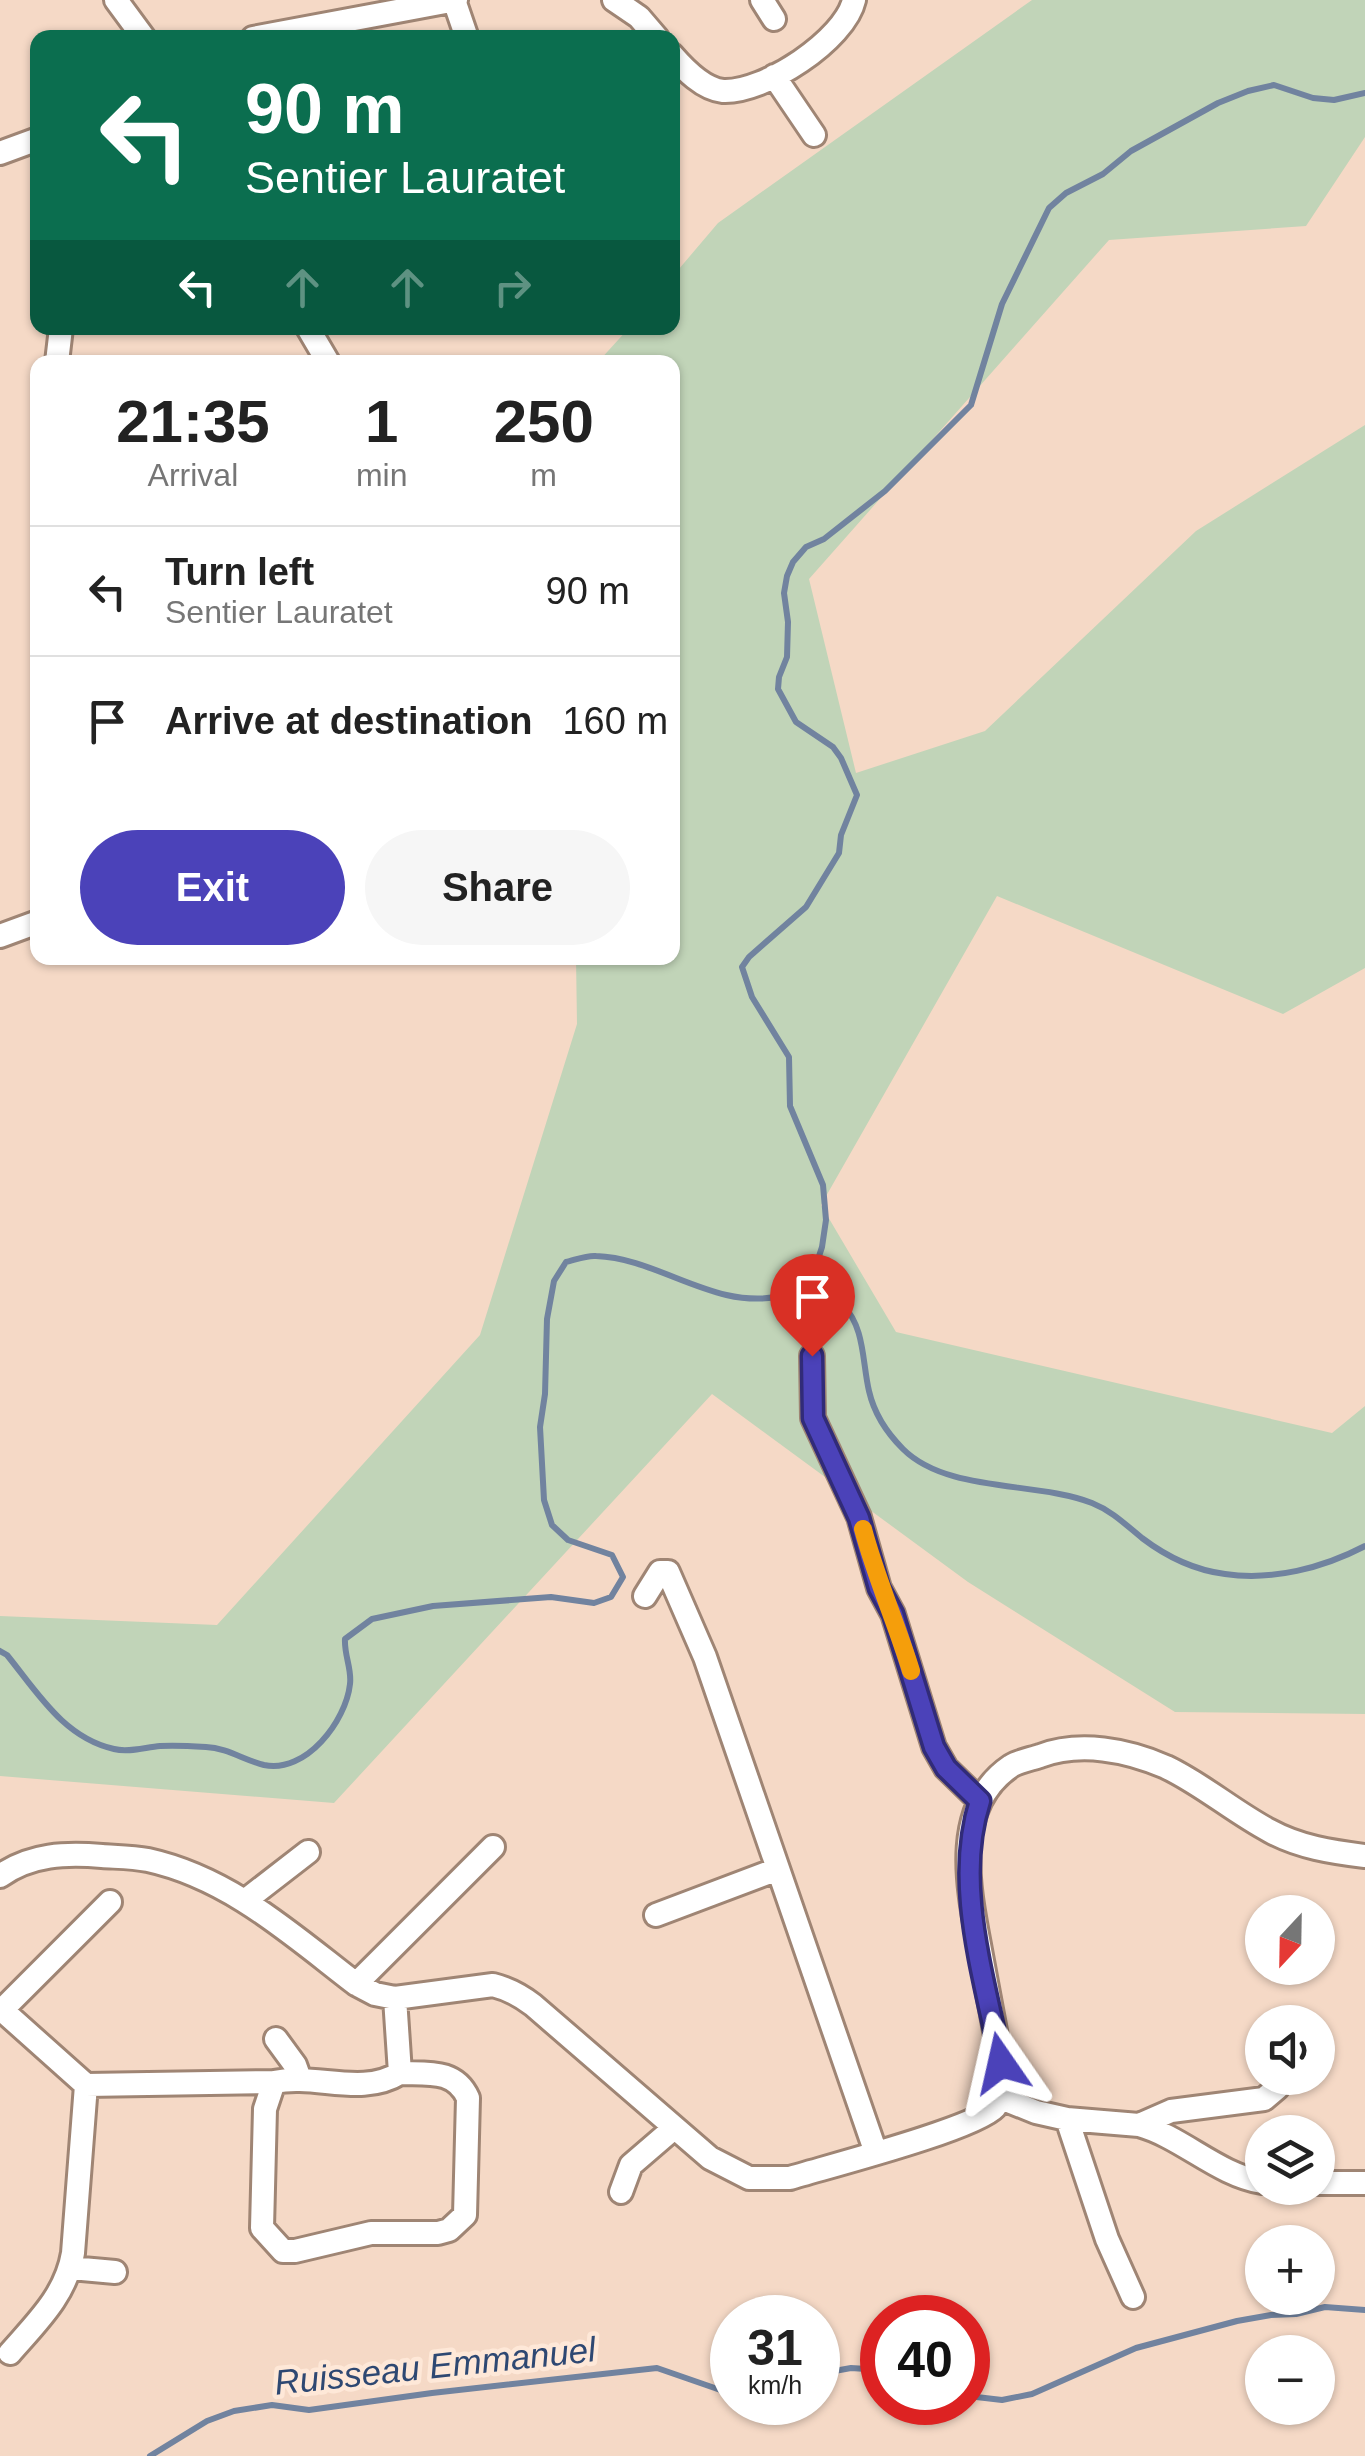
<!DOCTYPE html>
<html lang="en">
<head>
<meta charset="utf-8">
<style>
	body { margin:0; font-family:Arial,sans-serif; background:#f6f6f6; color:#222; height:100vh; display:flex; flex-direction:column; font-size:38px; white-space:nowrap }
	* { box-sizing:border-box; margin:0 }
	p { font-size:32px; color:#767676 }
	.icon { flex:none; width:55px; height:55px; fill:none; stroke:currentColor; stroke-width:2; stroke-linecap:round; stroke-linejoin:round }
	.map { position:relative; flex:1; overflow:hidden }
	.drawer { position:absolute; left:30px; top:355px; width:650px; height:610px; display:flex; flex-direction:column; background:#fff; border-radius:20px; box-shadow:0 2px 8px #0004 }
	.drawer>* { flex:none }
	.guide { position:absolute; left:30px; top:30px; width:650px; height:305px; border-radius:20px; box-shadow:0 2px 8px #0004; background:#0b6e4f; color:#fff; overflow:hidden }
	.needle { width:65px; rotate:202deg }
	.controls { position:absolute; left:1245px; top:1895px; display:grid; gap:20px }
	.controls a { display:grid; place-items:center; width:90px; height:90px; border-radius:50%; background:#fff; box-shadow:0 2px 8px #0004; font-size:50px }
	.speed { position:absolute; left:710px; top:2295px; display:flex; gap:20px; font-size:50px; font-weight:700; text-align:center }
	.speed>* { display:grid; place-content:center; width:130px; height:130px; border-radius:50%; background:#fff; box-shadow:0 2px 8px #0004; line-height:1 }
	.speed small { font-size:25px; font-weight:400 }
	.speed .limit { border:15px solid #d22; background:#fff; color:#111 }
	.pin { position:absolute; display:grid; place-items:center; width:85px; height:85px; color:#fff; margin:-102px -42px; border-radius:50% 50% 50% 0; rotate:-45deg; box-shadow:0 0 10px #0007 }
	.pin .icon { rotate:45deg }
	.me { position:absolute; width:110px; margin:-55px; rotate:349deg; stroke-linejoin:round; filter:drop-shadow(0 0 8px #0008) }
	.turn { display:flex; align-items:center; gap:35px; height:210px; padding:0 50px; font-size:45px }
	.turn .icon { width:130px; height:130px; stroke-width:2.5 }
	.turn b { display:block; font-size:70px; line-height:85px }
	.lanes { display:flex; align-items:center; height:95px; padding:0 50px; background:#0003; justify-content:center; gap:50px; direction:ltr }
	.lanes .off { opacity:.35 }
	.eta { display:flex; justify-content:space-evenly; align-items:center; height:170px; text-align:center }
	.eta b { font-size:60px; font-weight:600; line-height:70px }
	.cta { display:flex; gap:20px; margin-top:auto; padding:20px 50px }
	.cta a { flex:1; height:115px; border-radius:60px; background:#4b42b9; color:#fff; font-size:40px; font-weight:600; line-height:115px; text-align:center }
	.cta a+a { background:#f6f6f6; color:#222 }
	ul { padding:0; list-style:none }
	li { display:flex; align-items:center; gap:30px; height:130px; padding:0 50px; border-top:2px solid #e0e0e0 }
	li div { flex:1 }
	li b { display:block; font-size:38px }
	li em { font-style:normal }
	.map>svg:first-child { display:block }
	.green { fill:#c1d4b8 }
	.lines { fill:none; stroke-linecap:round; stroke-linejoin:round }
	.stream { stroke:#71839f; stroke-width:6 }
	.minor-casing { stroke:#9f8574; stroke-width:28 }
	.minor { stroke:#fff; stroke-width:22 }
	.route-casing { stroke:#312b78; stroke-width:25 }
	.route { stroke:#4b42b9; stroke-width:18 }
	.slow { stroke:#f59e0b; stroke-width:18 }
	.labels { text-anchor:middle; stroke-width:9; stroke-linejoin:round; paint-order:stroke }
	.water-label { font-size:35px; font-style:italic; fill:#2e4872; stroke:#fee8d8 }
</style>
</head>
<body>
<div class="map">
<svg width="1365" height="2456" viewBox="0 0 1365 2456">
	<rect width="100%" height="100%" fill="#f5d9c6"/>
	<path class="green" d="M1032 0H1365V137L1306 226 1109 240 809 579 856 773 985 731 1196 531 1365 425V968L1283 1014 997 896 821 1205 896 1332 1332 1433 1365 1406V1714L1175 1712 968 1582 712 1394 334 1803 0 1776V1616L217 1625 480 1335 577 1024 576 958H672V362H598L629 328H672L673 276 718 223Z"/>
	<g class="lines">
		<path class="stream" d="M810 1284C820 1291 834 1296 843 1305 865 1328 862 1361 869 1391 874 1413 887 1433 903 1449 947 1493 1036 1481 1092 1503 1112 1511 1126 1525 1142 1538 1167 1557 1193 1570 1225 1574 1272 1581 1323 1568 1365 1546
			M0 1651 7 1655C37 1692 64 1738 114 1749 129 1753 146 1747 160 1746 175 1745 191 1746 206 1747 227 1748 244 1760 264 1765 306 1774 346 1721 350 1684 352 1669 344 1655 345 1639L372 1619 433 1606 551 1597 594 1603 611 1597 623 1577 612 1555 568 1540 552 1525 544 1500 540 1427 545 1394 547 1319 554 1281 566 1262C575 1260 587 1255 596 1256 659 1258 715 1311 781 1296 791 1294 801 1288 810 1284L822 1247 826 1220 823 1185 790 1106 789 1057 752 997 742 967 749 957 806 907 839 853 841 835 857 795 841 758 833 747 796 722 778 689 779 677 787 657 788 622 784 593 787 576 793 562 806 547 824 539 885 491 971 405 1002 304 1049 208 1066 193 1103 174 1131 151 1218 103 1248 91 1274 85 1313 98 1334 100 1365 93
			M818 2374 851 2368 882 2370
			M968 2396 1002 2400 1032 2394 1136 2348 1237 2321 1271 2315 1296 2314 1325 2307 1365 2310
			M150 2456 207 2421 234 2411 272 2405 309 2410 432 2393 657 2368 732 2394"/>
		<g class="minor-casing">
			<path id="minor" d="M116 0 144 38
				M454 0 467 38
				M614 0 639 17 657 38
				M762 0 774 19
				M253 38 456 0
				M672 55C685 70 703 89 723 91 764 93 845 40 854 0
				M774 76 814 135
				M0 153 38 139
				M308 328 328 362
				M57 362 61 328
				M0 936 38 922
				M812 1356 813 1418 859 1517 879 1588 893 1614 934 1747 946 1768 980 1801
				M645 1596 660 1572H668L705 1657 876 2153
				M0 1876C31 1854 66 1853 102 1856 117 1857 133 1857 148 1860 230 1878 292 1935 356 1984L375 1994 395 1998 493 1985C509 1989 520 1995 533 2005L710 2158 749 2178H790C826 2167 975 2129 995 2107 1006 2094 1003 2078 1001 2063 994 2025 987 1988 980 1950 969 1891 950 1807 1011 1766 1019 1761 1031 1759 1040 1756 1080 1741 1127 1750 1166 1767 1202 1784 1234 1812 1270 1831 1299 1847 1332 1852 1365 1856
				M246 1900 308 1852
				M656 1915 778 1869
				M356 1984 493 1847
				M395 1998 400 2073
				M2 2010 86 2085
				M0 2012 110 1902
				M276 2039 295 2065 300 2079
				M400 2073C428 2074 455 2069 468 2098L465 2215 449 2230 438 2233H371L295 2251H283L262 2228 265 2109 274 2082C316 2073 361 2097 400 2073Z
				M1001 2098 1036 2112 1067 2119 1139 2125 1171 2111 1264 2099 1277 2088
				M1067 2119 1107 2239 1133 2297
				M1139 2125C1182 2137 1218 2175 1262 2182
				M1318 2183H1365
				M621 2192 631 2165 674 2128
				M71 2268 115 2272
				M10 2353C37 2322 66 2295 73 2253L86 2085 274 2082"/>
		</g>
		<use href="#minor" class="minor"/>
	</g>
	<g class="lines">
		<g class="route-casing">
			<path id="route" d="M812 1356 813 1418 859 1518 879 1588 893 1614 934 1747 946 1768 980 1801C953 1885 985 1978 1001 2063"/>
		</g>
		<use href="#route" class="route"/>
		<path class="slow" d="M863 1529C876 1578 896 1622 911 1671"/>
	</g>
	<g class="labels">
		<g class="water-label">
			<text transform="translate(435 2366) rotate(-6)" y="12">Ruisseau Emmanuel</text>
		</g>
	</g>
</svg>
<div class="controls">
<a><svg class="needle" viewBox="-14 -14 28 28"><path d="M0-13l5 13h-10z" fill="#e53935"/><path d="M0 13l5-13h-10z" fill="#767676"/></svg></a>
<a><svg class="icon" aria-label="sound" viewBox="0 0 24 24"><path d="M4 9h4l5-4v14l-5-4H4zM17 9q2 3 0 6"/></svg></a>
<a><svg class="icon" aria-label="layers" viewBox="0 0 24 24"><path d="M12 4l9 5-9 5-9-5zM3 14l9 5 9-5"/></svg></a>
<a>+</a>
<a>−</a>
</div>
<div class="speed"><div>31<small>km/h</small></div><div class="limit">40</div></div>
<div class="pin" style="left:812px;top:1356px;background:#d93025"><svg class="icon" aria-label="arrive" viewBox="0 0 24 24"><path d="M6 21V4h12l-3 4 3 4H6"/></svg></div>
<svg class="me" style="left:1001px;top:2063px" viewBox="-20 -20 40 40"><path d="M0-17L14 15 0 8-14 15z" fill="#4b42b9" stroke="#fff" stroke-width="4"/></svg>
<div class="guide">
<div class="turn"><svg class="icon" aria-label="left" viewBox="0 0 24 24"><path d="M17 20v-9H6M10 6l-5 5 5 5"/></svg><div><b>90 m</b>Sentier Lauratet</div></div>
<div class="lanes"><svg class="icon" aria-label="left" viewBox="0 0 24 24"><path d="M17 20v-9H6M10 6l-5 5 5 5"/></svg><svg class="icon off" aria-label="ahead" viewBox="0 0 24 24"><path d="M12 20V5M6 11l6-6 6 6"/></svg><svg class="icon off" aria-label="ahead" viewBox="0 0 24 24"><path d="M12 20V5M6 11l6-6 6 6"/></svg><svg class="icon off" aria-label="right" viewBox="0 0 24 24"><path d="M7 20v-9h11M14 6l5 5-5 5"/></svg></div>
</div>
<section class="drawer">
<div class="eta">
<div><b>21:35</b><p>Arrival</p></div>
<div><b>1</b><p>min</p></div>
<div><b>250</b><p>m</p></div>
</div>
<ul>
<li><svg class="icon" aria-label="left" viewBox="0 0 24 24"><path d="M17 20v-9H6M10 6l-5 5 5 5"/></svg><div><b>Turn left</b><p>Sentier Lauratet</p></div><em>90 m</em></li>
<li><svg class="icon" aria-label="arrive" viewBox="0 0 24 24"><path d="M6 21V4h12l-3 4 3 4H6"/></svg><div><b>Arrive at destination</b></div><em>160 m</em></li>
</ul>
<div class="cta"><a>Exit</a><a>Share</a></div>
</section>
</div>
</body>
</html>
